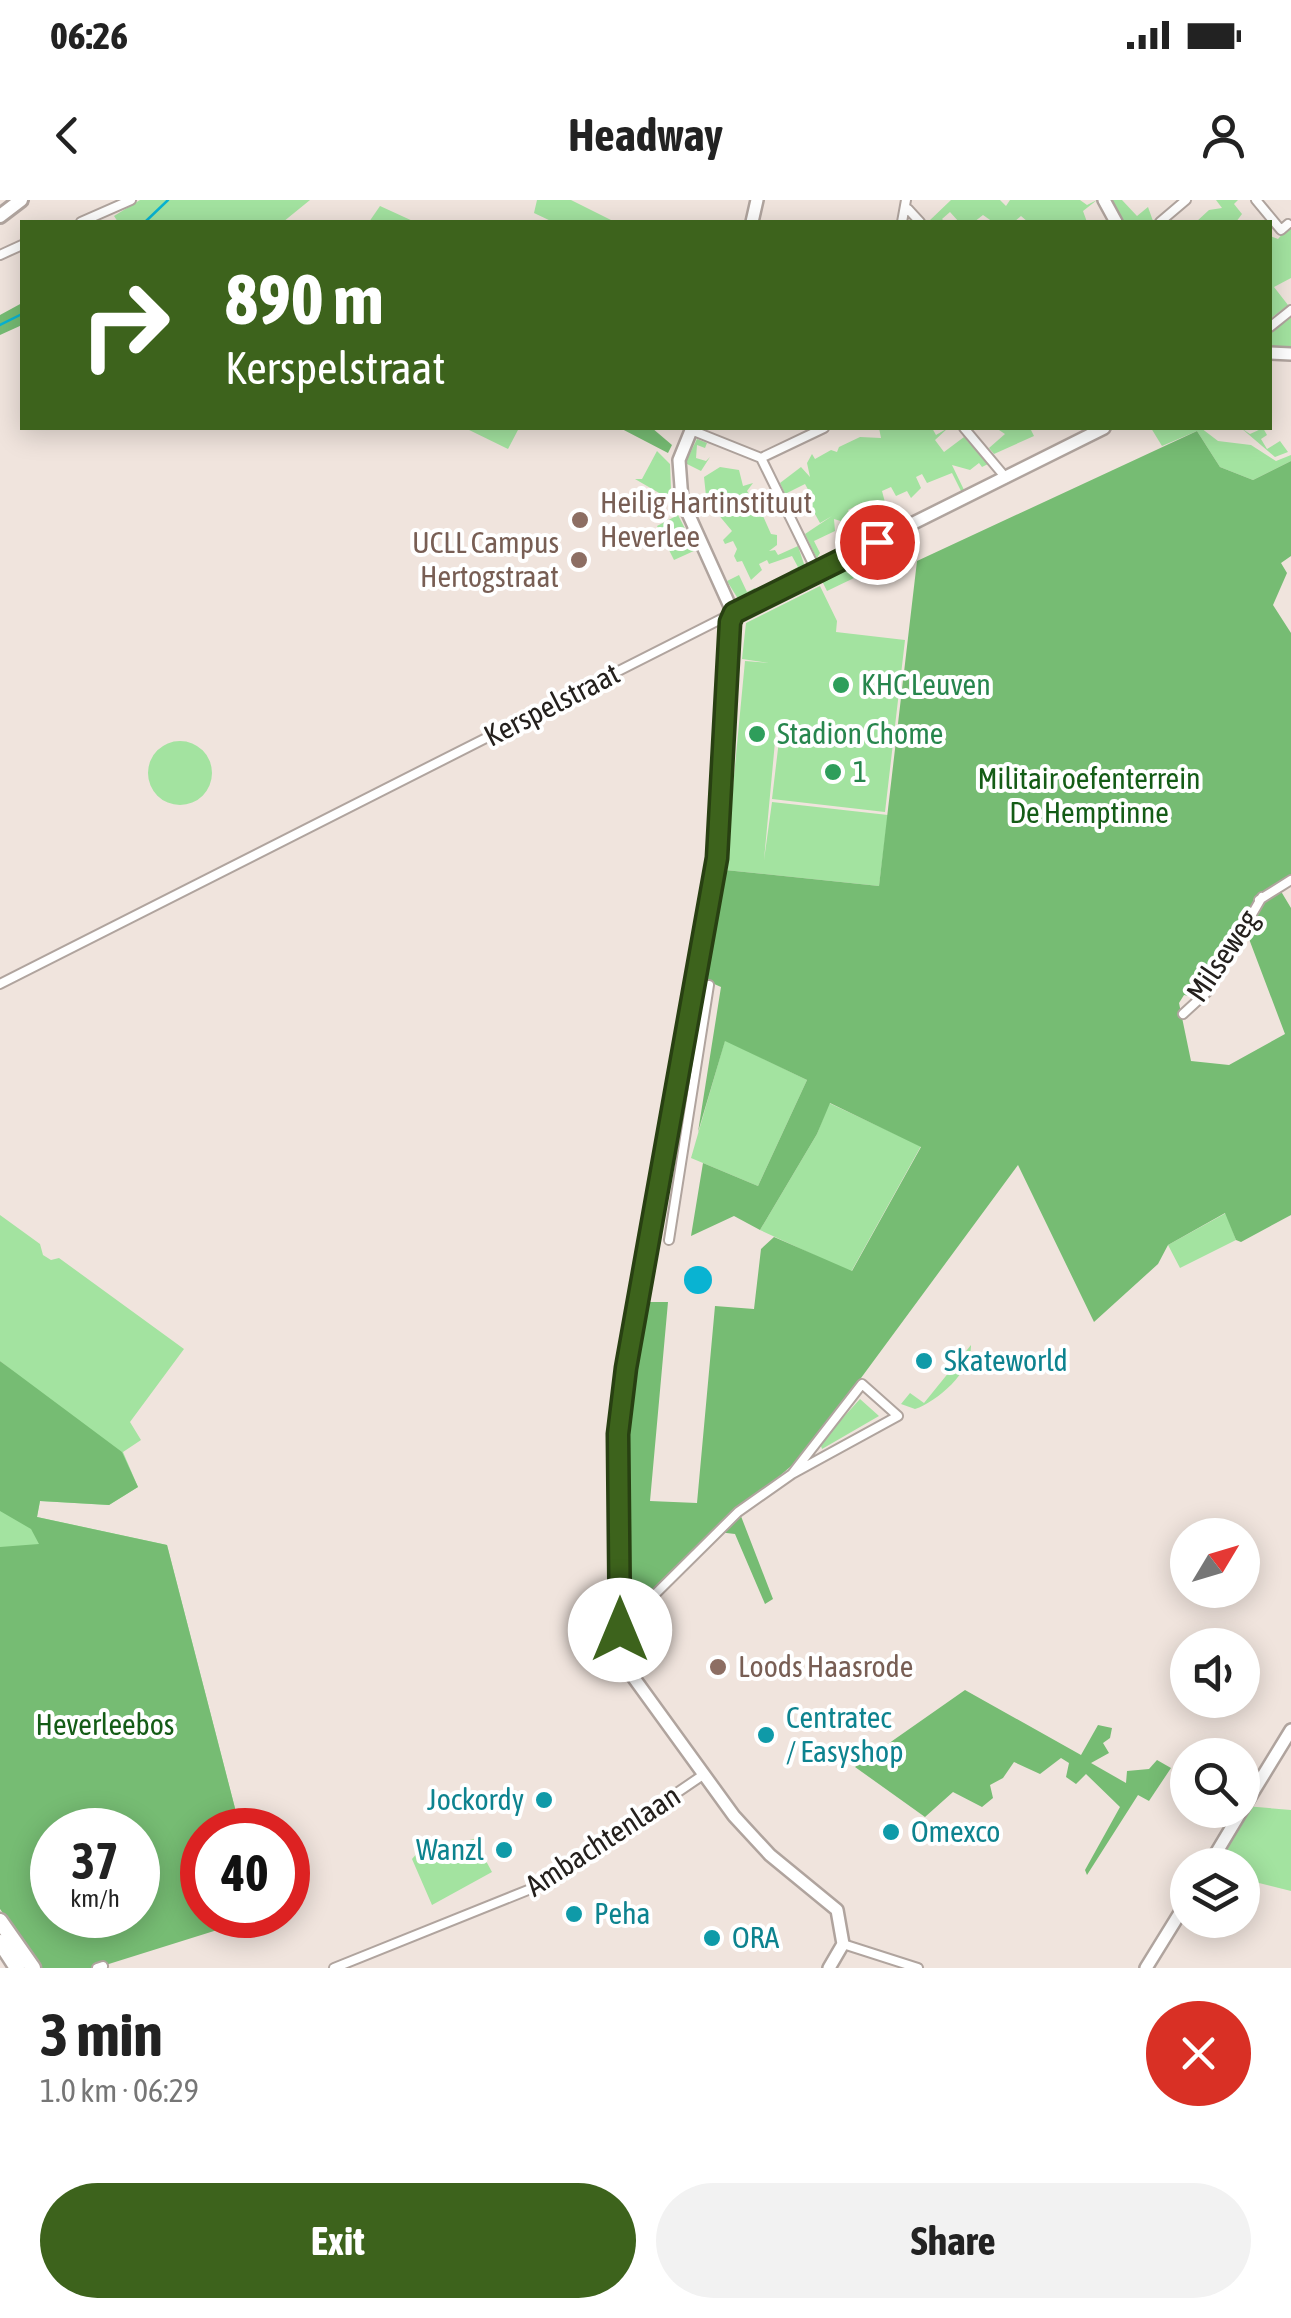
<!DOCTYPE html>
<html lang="en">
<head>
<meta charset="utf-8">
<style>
	body { margin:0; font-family:"Asap Condensed",sans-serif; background:#f2f2f2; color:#222; height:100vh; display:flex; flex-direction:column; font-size:38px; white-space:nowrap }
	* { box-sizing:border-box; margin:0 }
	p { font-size:32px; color:#767676 }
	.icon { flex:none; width:55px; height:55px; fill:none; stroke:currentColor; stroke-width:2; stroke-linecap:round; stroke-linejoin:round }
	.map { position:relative; height:1768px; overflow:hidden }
	.drawer { display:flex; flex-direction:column; background:#fff; flex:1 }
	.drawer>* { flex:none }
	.guide { position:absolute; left:20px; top:20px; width:1252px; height:210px; border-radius:0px; box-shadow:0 5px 25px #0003; background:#3d631c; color:#fff; overflow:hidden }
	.needle { width:65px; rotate:52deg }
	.controls { position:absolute; left:1170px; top:1318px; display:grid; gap:20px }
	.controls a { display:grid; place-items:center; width:90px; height:90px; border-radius:50%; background:#fff; box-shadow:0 5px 25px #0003; font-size:50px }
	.speed { position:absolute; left:30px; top:1608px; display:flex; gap:20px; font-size:50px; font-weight:700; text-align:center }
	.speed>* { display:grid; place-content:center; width:130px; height:130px; border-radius:50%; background:#fff; box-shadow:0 5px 25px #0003; line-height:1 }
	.speed small { font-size:25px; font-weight:400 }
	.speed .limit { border:15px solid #d22; background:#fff; color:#111 }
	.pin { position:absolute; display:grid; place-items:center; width:85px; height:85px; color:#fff; margin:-42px; border:5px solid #fff; border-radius:50%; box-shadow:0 2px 10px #0007 }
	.me { position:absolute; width:110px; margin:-55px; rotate:0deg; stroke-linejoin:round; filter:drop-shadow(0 0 8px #0008) }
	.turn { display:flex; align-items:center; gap:35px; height:210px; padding:0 40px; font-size:45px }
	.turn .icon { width:130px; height:130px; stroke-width:2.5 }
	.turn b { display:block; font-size:70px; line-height:85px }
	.round { display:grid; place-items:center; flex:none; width:105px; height:105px; border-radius:52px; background:#f2f2f2 }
	.overview { display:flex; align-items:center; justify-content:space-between; height:170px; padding:0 40px }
	h1 { font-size:60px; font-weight:700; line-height:75px }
	.cta { display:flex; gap:20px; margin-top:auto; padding:20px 40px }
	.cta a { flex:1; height:115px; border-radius:60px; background:#3d631c; color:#fff; font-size:40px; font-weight:700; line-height:115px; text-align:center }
	.cta a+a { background:#f2f2f2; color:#222 }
	.status { display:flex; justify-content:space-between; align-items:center; height:70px; padding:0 50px; background:#fff; direction:ltr }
	.status svg { height:28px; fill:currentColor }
	header { display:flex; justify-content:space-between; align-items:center; height:130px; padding:0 40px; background:#fff; font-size:45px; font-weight:700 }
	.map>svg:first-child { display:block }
	.green { fill:#a3e3a0 }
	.forest { fill:#76bc73; fill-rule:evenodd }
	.water { fill:#09b3d2 }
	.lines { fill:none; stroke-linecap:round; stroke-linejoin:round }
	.stream { stroke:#09b3d2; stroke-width:2.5 }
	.street-casing { stroke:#b0a49e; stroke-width:12 }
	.secondary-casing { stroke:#b0a49e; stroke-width:16 }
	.primary-casing { stroke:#b0a49e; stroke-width:18 }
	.highway-casing { stroke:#b0a49e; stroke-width:19 }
	.street { stroke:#fff; stroke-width:8 }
	.secondary { stroke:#fff; stroke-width:11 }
	.primary { stroke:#fff; stroke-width:12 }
	.highway { stroke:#fff; stroke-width:14 }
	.route-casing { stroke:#284012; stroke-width:25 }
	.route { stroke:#3d631c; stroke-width:18 }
	.education-dot { fill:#8d6e63; stroke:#fff; stroke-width:4 }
	.leisure-dot { fill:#2e9e5b; stroke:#fff; stroke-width:4 }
	.culture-dot { fill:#0f9aa8; stroke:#fff; stroke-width:4 }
	.labels { text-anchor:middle; stroke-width:8; stroke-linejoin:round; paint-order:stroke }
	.education-label { font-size:30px; fill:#785e54; stroke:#fff; text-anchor:start }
	.leisure-label { font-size:30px; fill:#27864d; stroke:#fff; text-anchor:start }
	.street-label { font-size:30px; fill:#24201d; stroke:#fff }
	.park-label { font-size:30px; fill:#145c16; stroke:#fff }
	.culture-label { font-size:30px; fill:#0d838f; stroke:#fff; text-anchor:start }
</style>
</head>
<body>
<div class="status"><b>06:26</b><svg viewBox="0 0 49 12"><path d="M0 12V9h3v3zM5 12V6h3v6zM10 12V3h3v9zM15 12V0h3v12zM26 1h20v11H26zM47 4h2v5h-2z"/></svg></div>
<header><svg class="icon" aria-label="back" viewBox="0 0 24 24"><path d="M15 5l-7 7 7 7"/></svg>Headway<svg class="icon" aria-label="person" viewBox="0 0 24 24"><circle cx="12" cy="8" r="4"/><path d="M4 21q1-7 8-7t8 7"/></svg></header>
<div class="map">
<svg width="1291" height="1768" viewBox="0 0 1291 1768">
	<rect width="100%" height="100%" fill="#f0e4dd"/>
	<path class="green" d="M140 0H310L283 22H118L114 16Z
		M537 0H571L615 22H553L534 13Z
		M951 0H1000L1006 6 1010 0H1080L1087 5 1097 0 1083 11 1087 22H1028L1021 16 1014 22H993L983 15 974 22H959L950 12 942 19 945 22H928Z
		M1112 0H1122L1137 16 1148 7 1153 21 1124 22Z
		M1216 0H1238L1234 4 1242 14 1236 22H1196L1209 10 1222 8Z
		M380 6 415 22H369Z
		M1291 24V78L1274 87 1288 105 1270 119V36L1278 39Z
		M1291 116V148H1270V134Z
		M465 228H519L508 249Z
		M879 228H932L936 235 948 228 935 240 944 252 964 237 988 264 982 267 979 263 970 270 952 265 965 292 962 293 952 273 927 283 922 274 916 277 921 288 911 298 907 291 896 296 891 287 882 291 887 310 874 317 869 306 861 303 848 310 856 327 850 329 847 323 834 319 835 331 814 341 820 353 817 358 825 360 818 361 805 334 832 316 820 323 811 307 794 312 787 297 792 295 798 306 811 295 805 284 785 294 780 283 801 267 810 277 807 263 812 254 815 259 831 250 837 252 839 247 860 237 881 238Z
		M996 228H1030L1034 236 994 254 989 248 1005 234Z
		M1151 228H1201L1218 241 1251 245 1276 261 1291 255V261L1253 280 1220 267 1197 231 1162 246Z
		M1241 228 1250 234 1263 228 1267 235 1261 239 1267 249 1280 241 1288 252 1275 257Z
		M697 239 707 243 705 248 697 245 696 258 706 261 710 257 701 271 685 263Z
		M657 251 670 264 671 289 666 297 635 279H642Z
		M720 267 739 270 743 286 753 283 747 291 760 310 753 316H763L771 334 777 335V345L769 351 775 350 778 355 798 346 806 370 792 376 790 371 798 367 792 356 769 364 767 360 759 364 762 370 751 380 742 361 737 362 734 356 737 349 733 341 725 344 723 340 732 331 717 313 714 293 706 296 704 277Z
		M678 315 696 350 674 360 657 326Z
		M910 334 912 344 906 353 827 391 820 377Z
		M739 375 747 392 755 388 757 394 740 402 727 381Z
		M820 386 837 421 836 432 905 440 885 612 772 599 780 532 776 531 764 660 772 602 888 615 879 686 725 670 745 461 769 463 742 459 746 423Z
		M148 573a32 32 0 1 1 64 0a32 32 0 1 1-64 0Z
		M725 840 807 880 758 986 691 958Z
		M829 903 921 946 851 1072 760 1030 817 934Z
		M1226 1013 1236 1040 1180 1068 1168 1045Z
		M0 1015 40 1044 43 1055 51 1060 59 1058 184 1149 130 1222 141 1240 123 1252 138 1287 109 1305 40 1301 37 1317 167 1345 236 1612 231 1630 0 1634V1163L14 1172 0 1161Z
		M971 1145C972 1171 938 1201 915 1209L901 1204 910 1193 924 1203Z
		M860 1199 879 1216 822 1249 820 1243Z
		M1245 1606 1291 1610V1691L1243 1679 1242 1665H1209Z
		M474 1639 492 1672 432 1705 412 1659 419 1651Z"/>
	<path class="forest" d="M22 103V125L0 135V115Z
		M620 228H652L672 245 668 253Z
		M1197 231 1220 267 1253 280 1291 261V356L1281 363 1287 373 1273 405 1291 433V680L1279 688 1291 708V1015L1241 1042 1236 1040 1225 1013 1168 1045 1158 1064 1094 1122 1018 965 805 1254 739 1311 773 1399 765 1404 735 1334 718 1332 626 1413 624 1254 646 1102H668L650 1301 697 1303 715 1106 754 1109 761 1049 774 1037 852 1071 921 947 830 903 817 934 760 1030 734 1016 691 1036 703 963 758 986 807 880 725 841 698 932 721 787 703 779 725 670 879 686 917 361ZM1243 723 1285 834 1229 865 1191 861 1179 803 1184 795 1198 798 1197 779 1204 775 1208 785 1216 751Z
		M0 1161 122 1252 138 1287 109 1305 40 1301 37 1317 167 1345 236 1612 232 1630H202V1715H220L230 1726 96 1768H42L0 1709V1347L39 1344 31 1329 0 1311ZM52 1630H138V1715H52Z
		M965 1490 1081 1555 1098 1525 1112 1528 1110 1538 1103 1543 1109 1553 1091 1563 1126 1583 1127 1571 1149 1569 1157 1560 1171 1568 1149 1601 1138 1595 1087 1675 1085 1670 1120 1607 1086 1574 1076 1584 1066 1577 1069 1563 1061 1558 1040 1574 1014 1562 1003 1578 990 1585 993 1598 982 1607 953 1592 925 1617 855 1567Z"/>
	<path class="water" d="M684 1080a14 14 0 1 1 28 0a14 14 0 1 1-28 0Z"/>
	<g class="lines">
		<path class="stream" d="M145 22 168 0
			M0 125 22 114"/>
		<g class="street-casing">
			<path id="street" d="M1256 0 1281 30 1288 24
				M908 9 920 22
				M81 22 131 0
				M902 22 906 0
				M1160 22 1186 0
				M0 55 22 45
				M1270 127 1291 110
				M964 228 1006 278
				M691 230 761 258 824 228
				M761 258 817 372
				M1259 700 1291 680
				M0 784 733 413
				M1183 814 1207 792 1262 697
				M669 1040 709 785
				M622 1427 738 1312 792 1274 898 1216 862 1184 792 1274
				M843 1744 918 1768
				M97 1768 103 1766
				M334 1768 543 1684 703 1575"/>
		</g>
		<g class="secondary-casing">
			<path id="secondary" d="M1104 0 1116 22
				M752 22 757 0
				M1270 153 1291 154
				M692 228 679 260 682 300 733 413 717 658 625 1168 618 1235 620 1430 610 1445 734 1616 770 1655 837 1710 843 1744 829 1768
				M733 413 1104 228
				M1242 1610 1291 1530
				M1209 1665 1242 1610
				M1146 1768 1188 1700"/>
		</g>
		<g class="primary-casing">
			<path id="primary" d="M0 16 21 0"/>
		</g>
		<g class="highway-casing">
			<path id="highway" d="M0 1721 33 1768
				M0 1742 17 1768"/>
		</g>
		<use href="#street" class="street"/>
		<use href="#secondary" class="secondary"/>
		<use href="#primary" class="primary"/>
		<use href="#highway" class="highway"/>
	</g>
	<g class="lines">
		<g class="route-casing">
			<path id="route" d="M620 1430 618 1234 626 1168 717 658 730 422 734 413 877 342"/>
		</g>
		<use href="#route" class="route"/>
	</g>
	<g class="education-dot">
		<circle cx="580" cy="320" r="10"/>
		<circle cx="579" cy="360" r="10"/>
		<circle cx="718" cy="1467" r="10"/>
	</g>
	<g class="leisure-dot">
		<circle cx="841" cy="485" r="10"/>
		<circle cx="757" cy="534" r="10"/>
		<circle cx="833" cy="572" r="10"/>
	</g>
	<g class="culture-dot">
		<circle cx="924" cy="1161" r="10"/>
		<circle cx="766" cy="1535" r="10"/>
		<circle cx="544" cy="1600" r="10"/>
		<circle cx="891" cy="1632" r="10"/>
		<circle cx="504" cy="1650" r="10"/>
		<circle cx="574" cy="1714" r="10"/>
		<circle cx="712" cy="1738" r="10"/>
	</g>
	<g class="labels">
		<g class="education-label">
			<text x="600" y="313">Heilig Hartinstituut<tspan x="600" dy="34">Heverlee</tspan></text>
			<text x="559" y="353" text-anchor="end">UCLL Campus<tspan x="559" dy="34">Hertogstraat</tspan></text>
			<text x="738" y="1477">Loods Haasrode</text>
		</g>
		<g class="leisure-label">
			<text x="861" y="495">KHC Leuven</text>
			<text x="777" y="544">Stadion Chome</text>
			<text x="853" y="582">1</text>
		</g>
		<g class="street-label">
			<text transform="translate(552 505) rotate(-27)" y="10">Kerspelstraat</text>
			<text transform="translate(1223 756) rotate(-56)" y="10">Milseweg</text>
			<text transform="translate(603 1641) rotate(-33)" y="10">Ambachtenlaan</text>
		</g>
		<g class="park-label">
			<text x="1089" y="589">Militair oefenterrein<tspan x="1089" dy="34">De Hemptinne</tspan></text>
			<text x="105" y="1535">Heverleebos</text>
		</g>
		<g class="culture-label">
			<text x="944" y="1171">Skateworld</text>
			<text x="786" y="1528">Centratec<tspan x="786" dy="34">/ Easyshop</tspan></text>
			<text x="524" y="1610" text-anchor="end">Jockordy</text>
			<text x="911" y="1642">Omexco</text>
			<text x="484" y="1660" text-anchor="end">Wanzl</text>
			<text x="594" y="1724">Peha</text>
			<text x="732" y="1748">ORA</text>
		</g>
	</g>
</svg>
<div class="controls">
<a><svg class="needle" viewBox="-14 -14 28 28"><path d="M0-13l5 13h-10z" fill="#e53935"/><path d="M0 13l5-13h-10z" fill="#767676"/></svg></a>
<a><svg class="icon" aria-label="sound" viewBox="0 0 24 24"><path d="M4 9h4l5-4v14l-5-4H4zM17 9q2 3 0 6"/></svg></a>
<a><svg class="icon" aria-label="search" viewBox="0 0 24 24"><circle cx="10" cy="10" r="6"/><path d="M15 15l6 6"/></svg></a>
<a><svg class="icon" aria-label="layers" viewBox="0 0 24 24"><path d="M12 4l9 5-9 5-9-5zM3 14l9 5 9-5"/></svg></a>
</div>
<div class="speed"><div>37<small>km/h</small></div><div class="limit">40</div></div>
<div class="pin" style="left:877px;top:342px;background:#d93025"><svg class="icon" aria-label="arrive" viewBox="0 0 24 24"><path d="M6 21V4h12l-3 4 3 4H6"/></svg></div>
<svg class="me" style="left:620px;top:1430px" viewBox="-20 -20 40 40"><circle r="19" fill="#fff"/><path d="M0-13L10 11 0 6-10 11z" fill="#3d631c"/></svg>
<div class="guide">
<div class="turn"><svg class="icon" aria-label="right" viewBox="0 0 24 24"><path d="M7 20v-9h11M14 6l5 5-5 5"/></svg><div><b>890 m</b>Kerspelstraat</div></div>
</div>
</div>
<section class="drawer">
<div class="overview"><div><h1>3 min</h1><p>1.0 km · 06:29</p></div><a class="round" style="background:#d93025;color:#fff"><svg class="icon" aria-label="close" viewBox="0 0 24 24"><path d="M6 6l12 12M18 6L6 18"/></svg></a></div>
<div class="cta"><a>Exit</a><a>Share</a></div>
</section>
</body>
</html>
